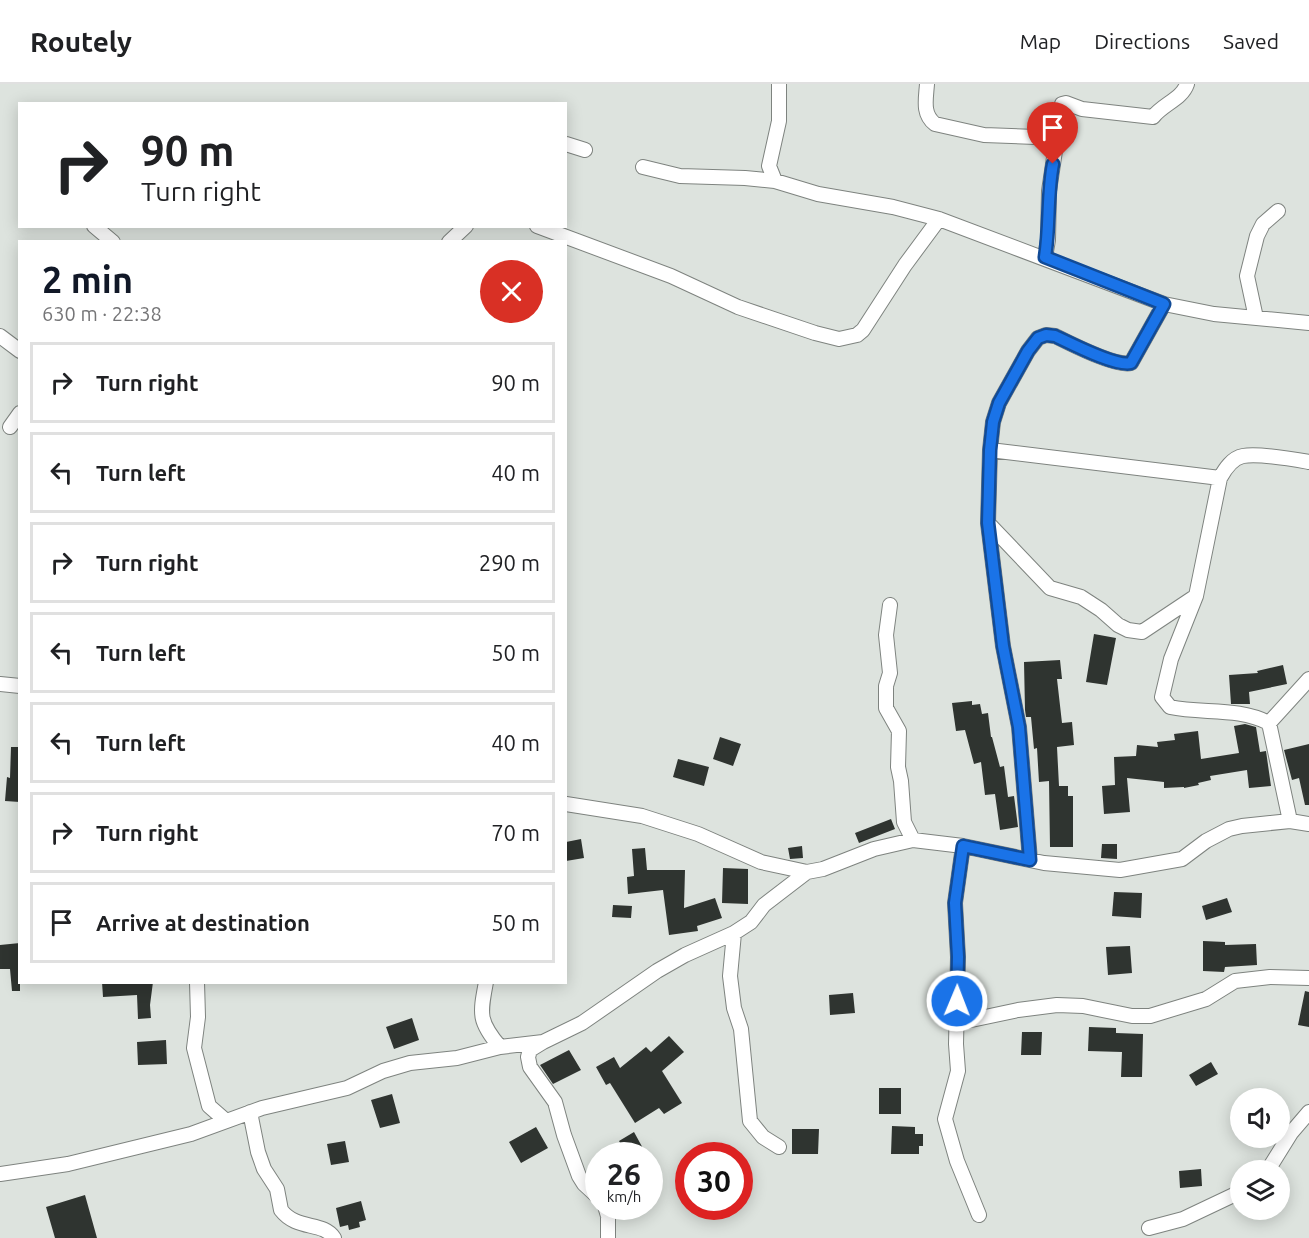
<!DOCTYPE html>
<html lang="en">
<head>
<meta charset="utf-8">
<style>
	body { margin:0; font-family:Ubuntu,sans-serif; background:#f2f2f2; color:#202124; height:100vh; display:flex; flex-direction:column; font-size:22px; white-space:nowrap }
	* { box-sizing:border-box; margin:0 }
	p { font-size:20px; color:#757577 }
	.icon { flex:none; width:33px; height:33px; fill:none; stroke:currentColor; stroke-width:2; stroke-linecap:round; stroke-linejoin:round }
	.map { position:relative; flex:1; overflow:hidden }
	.details { position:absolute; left:18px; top:156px; width:549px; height:744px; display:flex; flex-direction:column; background:#fff; border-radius:0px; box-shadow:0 3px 15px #0003 }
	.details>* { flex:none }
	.top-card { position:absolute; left:18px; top:18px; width:549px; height:126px; border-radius:0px; box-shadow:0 3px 15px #0003; background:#fff; color:#202124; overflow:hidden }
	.tools { position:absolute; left:1230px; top:1004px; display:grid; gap:12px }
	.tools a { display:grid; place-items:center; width:60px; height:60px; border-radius:50%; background:#fff; box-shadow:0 3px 15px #0003; font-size:30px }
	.speed { position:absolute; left:585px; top:1058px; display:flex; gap:12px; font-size:30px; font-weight:700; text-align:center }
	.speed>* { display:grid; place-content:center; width:78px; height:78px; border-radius:50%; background:#fff; box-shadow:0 3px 15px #0003; line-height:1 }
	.speed small { font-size:15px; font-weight:400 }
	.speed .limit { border:9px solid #d22; background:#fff; color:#111 }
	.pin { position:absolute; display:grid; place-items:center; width:51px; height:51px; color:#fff; margin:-62px -26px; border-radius:50% 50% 50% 0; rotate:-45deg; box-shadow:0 0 6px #0007 }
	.pin .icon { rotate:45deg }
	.me { position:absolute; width:66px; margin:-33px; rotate:1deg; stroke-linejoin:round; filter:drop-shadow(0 0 4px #0008) }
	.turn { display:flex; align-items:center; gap:21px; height:126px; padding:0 24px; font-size:27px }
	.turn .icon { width:78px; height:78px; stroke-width:2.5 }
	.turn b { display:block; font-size:42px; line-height:51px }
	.round { display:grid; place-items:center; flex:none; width:63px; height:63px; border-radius:32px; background:#f2f2f2 }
	.summary { display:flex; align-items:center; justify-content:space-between; height:102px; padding:0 24px }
	h1 { font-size:36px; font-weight:700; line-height:45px; color:#111827 }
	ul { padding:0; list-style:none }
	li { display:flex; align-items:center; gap:18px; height:81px; margin:0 12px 9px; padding:0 12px; border:3px solid #e0e0e0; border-radius:0px }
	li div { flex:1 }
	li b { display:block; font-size:22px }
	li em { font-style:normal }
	header { display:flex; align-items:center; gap:36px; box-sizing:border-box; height:84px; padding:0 30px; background:#fff; border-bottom:2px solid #e0e0e0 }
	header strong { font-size:28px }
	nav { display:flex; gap:33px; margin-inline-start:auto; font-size:21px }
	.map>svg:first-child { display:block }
	.building { fill:#2f3430 }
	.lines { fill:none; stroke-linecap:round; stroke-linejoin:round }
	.minor-casing { stroke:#7e837f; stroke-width:16 }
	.minor { stroke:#fff; stroke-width:14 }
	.route-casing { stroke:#114b97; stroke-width:15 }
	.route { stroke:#1a73e8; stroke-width:10 }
</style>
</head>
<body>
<header>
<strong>Routely</strong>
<nav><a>Map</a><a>Directions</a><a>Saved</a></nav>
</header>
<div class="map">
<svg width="1309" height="1154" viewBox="0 0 1309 1154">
	<rect width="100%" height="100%" fill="#dde3de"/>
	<path class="building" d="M1094 550 1116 554 1107 601 1086 598Z
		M1060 576 1062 595H1057L1062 639 1072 638 1074 661 1057 663 1059 702H1068V712H1073V763H1050L1049 697 1039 698 1037 664 1034 665 1031 633H1026L1025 626 1024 578Z
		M1283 581 1287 600 1249 608 1250 620H1231L1229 591 1258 589 1257 587Z
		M972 617V621L980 620 982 630 988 629 991 653H992L1000 683 1004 682 1008 713 1014 712 1018 743 1000 746 995 710 985 711 981 678 974 680 965 646 956 647 952 619Z
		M1245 640 1256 643 1260 668 1266 667 1271 702 1249 704 1247 686 1210 692 1211 696 1198 699 1199 701 1184 704V703L1164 704V698L1127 694 1130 728 1104 730 1102 702 1115 701 1114 673 1136 672 1137 661 1158 663 1157 658 1175 656 1174 650 1198 647 1201 675 1239 669 1234 642Z
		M720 653 741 660 733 682 713 675Z
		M1309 660V721H1305L1299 694 1292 696 1284 666Z
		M11 663H20V718L5 717 7 693 10 694Z
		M678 675 709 683 704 702 673 693Z
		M891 735 895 745 859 759 855 749Z
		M581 755 584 774 566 777V758Z
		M1102 760H1117V775L1101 774Z
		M802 762 803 774 790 775 788 764Z
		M645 764 647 786H685L684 824 715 814 722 834 697 842 698 847 669 851 663 806 628 810 627 793 634 792 632 765Z
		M723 784 748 785V820L722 819Z
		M1114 808 1142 809 1141 834 1112 832Z
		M1227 814 1232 828 1206 836 1202 822Z
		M613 821 632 822 631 834 612 833Z
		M1203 857 1225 858V861L1256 860 1257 881 1225 883 1224 888 1203 887Z
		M20 859V907H12L10 885H0V861Z
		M1130 862 1132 889 1108 891 1106 863Z
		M102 898H153L150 921 151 934 138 935 137 911 103 913Z
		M1305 907 1309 908V943L1298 941Z
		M853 909 855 929 830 931 829 911Z
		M412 934 419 956 394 965 386 943Z
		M1089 943 1116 944V949L1143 950 1142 993H1121L1122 968 1088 967Z
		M1022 948H1042L1041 971H1021Z
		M669 952 684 968 662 987 682 1019 664 1030 659 1024 635 1039 610 999 606 1001 596 983 614 973 620 984 646 963 651 968Z
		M166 956 167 980 138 981 137 958Z
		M569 966 581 986 553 1000 540 981Z
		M1211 978 1218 990 1196 1002 1189 991Z
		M879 1004H901V1030H879Z
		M392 1010 400 1039 380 1044 371 1016Z
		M892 1042 915 1043V1050H923V1062H919V1070H891Z
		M536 1043 548 1064 521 1079 509 1058Z
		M792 1045H819L818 1070H792Z
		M634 1048 645 1068 639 1071H627L619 1057Z
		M345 1057 349 1078 331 1081 327 1060Z
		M1201 1085 1202 1102 1180 1104 1179 1087Z
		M85 1111 97 1154H55L46 1123Z
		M361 1117 366 1136 359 1138 360 1143 349 1146 348 1141 340 1143 336 1124Z"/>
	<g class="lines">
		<g class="minor-casing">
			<path id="minor" d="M927 0C926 15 922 30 935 40L984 51 1036 53 1057 57
				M566 60 585 66
				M643 83 680 92 745 94 775 97 818 110 893 123 939 135 1164 220 1214 230 1309 239
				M775 97 769 82 779 37V0
				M94 142 113 158
				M537 142 671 192 738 223 815 249 839 255 857 251 863 246 905 181 939 135
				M449 158 466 142
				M1045 173 1048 156 1049 107 1062 20 1066 19 1082 25 1153 33C1163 20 1182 15 1187 0
				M1256 234 1247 192 1257 152 1263 140 1278 127
				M0 252 20 267
				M10 343 20 329
				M990 366 1220 394
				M988 439 1050 504 1081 513 1101 526 1118 541 1128 546 1142 548 1196 512
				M890 521 886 551 890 589 886 602V624L899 647 898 683 901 697 904 738 913 756
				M0 600 20 602
				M1269 639C1238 623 1203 630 1170 623L1162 613 1171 575 1196 512 1220 394C1225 385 1232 374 1243 372 1259 369 1292 375 1309 378
				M1269 639 1290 737
				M1269 639 1309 595
				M566 720 642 732 698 750 761 778 807 788
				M963 762 955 819 958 873 956 960 958 987 945 1035 957 1077 979 1131
				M1030 776 1019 643 1003 562 988 439 990 366 993 338 999 319 1028 267 1038 254 1046 251 1055 252C1071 260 1116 283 1131 279L1164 220
				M734 849 730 892 734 924 741 945 750 1037 763 1053 779 1063
				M197 898 198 933 194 964 209 1022 225 1036
				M486 898C480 930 478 937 500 963
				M957 939 1018 926 1057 921 1083 922 1132 932H1150L1206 915 1235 897 1270 893 1309 894
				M543 958 530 966 528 973 530 983 555 1018 564 1051 579 1092 584 1100 598 1113
				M250 1028 258 1068 264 1085 277 1105 281 1126C297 1147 323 1137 334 1154
				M1268 1086 1291 1049 1309 1028
				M0 1090 68 1080 191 1050 262 1024 347 1004 383 987 410 979 457 974 500 963 543 958 582 939 657 887 685 871 734 849 751 838 764 821 807 788 823 785 874 765 913 756 963 762 1044 779 1120 786 1182 775 1206 757 1229 745 1242 742 1290 737 1309 740
				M605 1122 608 1132V1154
				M1149 1144 1183 1135 1240 1108"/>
		</g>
		<use href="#minor" class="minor"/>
	</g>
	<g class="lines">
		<g class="route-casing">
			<path id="route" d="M957 917 958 873 955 819 963 762 1030 776 1019 643 1003 562 988 439 990 366 993 338 999 319 1028 267 1038 254 1046 251 1055 252C1072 260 1116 283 1131 279L1164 220 1045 173C1050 142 1047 111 1053 80"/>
		</g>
		<use href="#route" class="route"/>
	</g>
</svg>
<div class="tools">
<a><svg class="icon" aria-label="sound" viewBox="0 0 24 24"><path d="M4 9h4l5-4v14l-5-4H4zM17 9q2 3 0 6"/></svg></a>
<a><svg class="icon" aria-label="layers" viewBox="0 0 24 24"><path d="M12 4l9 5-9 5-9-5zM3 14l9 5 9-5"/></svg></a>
</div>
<div class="speed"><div>26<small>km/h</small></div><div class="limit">30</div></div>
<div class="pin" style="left:1053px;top:80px;background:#d93025"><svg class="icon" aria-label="arrive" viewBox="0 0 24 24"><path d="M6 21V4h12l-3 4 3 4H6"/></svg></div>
<svg class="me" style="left:957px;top:917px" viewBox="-20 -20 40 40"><circle r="17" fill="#1a73e8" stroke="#fff" stroke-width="3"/><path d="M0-11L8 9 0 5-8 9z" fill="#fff"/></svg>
<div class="top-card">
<div class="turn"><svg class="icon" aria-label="right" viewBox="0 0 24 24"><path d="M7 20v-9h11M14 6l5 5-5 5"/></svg><div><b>90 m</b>Turn right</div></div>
</div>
<section class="details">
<div class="summary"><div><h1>2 min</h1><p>630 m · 22:38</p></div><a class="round" style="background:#d93025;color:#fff"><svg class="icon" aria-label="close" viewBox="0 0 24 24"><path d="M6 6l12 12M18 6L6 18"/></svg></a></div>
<ul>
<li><svg class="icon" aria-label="right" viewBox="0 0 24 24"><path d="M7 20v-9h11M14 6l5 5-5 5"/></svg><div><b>Turn right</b></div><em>90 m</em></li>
<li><svg class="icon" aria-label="left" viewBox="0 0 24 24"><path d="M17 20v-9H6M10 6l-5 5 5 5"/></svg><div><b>Turn left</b></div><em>40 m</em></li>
<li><svg class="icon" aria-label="right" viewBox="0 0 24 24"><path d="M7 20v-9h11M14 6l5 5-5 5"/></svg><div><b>Turn right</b></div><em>290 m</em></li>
<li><svg class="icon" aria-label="left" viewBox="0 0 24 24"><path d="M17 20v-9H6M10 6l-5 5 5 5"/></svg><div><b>Turn left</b></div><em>50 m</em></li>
<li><svg class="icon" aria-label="left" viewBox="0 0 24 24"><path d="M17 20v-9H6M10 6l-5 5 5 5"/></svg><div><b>Turn left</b></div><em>40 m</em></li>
<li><svg class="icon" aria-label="right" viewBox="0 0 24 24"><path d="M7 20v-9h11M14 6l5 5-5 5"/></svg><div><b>Turn right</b></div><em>70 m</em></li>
<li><svg class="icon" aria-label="arrive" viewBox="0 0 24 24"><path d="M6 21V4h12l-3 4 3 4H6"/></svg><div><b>Arrive at destination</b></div><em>50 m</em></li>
</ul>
</section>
</div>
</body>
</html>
